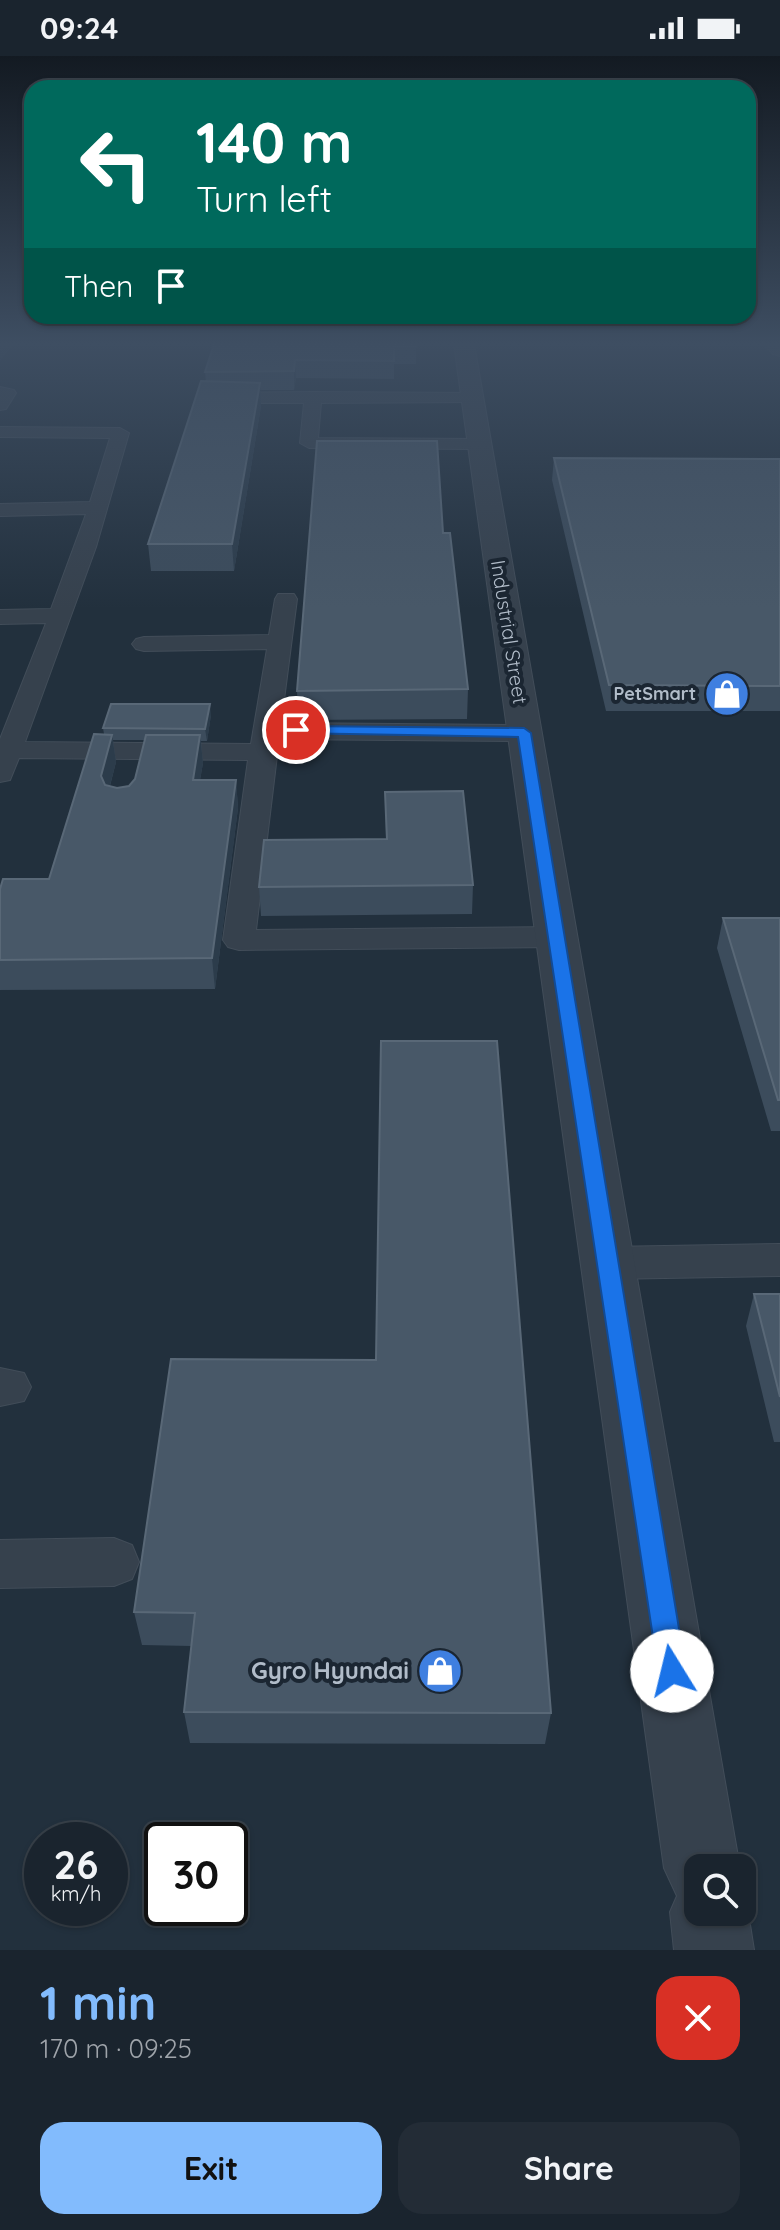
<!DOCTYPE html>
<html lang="en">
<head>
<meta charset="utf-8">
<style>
	body { margin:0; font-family:Quicksand,sans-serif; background:#232c36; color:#f1f3f6; height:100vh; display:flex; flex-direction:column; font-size:30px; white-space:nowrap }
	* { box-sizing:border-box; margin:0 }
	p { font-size:26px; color:#9fa4aa }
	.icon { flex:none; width:44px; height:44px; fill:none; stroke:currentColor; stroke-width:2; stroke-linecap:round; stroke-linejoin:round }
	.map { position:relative; height:1894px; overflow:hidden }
	.side { display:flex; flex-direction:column; background:#1a242e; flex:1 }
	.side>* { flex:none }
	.top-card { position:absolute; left:24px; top:24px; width:732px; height:244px; border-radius:24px; box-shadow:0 2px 6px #0004,0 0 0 2px #38414a; background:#00695c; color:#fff; overflow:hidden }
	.tools { position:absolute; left:684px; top:1798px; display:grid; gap:16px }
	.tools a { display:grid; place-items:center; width:72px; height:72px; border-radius:16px; background:#1a242e; box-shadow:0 2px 6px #0004,0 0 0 2px #38414a; font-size:40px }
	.speed { position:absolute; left:24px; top:1766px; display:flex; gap:16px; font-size:40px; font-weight:700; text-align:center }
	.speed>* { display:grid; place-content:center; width:104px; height:104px; border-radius:50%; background:#1a242e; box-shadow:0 2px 6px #0004,0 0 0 2px #38414a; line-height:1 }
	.speed small { font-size:20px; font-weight:400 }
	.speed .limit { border:4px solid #111; border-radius:12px; background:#fff; color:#111 }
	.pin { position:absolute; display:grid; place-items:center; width:68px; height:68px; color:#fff; margin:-34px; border:4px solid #fff; border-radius:50%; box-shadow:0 2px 8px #0007 }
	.me { position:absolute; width:88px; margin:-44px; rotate:351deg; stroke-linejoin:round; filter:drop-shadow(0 0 6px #0008) }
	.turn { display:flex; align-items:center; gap:28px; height:168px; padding:0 40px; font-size:36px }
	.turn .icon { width:104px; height:104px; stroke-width:2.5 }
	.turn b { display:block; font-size:56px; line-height:68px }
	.then { display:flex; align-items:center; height:76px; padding:0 40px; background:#0003; gap:16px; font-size:30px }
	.round { display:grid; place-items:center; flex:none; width:84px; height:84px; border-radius:24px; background:#232c36 }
	.head { display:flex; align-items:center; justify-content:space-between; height:136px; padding:0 40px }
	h1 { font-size:48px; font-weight:800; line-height:60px; color:#82bbfd }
	.button { display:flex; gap:16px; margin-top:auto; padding:16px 40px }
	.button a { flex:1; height:92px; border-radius:24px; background:#82bbfd; color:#111; font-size:32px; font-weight:800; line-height:92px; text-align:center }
	.button a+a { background:#232c36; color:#f1f3f6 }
	.status { display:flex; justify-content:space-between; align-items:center; height:56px; padding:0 40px; background:#1a242e; direction:ltr }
	.status svg { height:22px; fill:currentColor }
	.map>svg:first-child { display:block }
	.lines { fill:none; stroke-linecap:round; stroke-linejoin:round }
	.lane-casing { stroke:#424d59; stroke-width:2 }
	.street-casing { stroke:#424d59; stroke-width:2 }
	.lane { fill:#36414d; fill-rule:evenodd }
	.street { fill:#36414d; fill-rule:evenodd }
	.wall { fill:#3c4c5c; fill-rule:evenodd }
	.shaded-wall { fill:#2c3c4b }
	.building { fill:#485868; stroke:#596877; stroke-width:2 }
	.route { fill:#1a73e8; stroke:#114b97; stroke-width:2 }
	.labels { text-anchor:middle; stroke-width:8; stroke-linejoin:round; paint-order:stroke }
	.far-poi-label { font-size:18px; font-weight:bold; fill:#b1bcc9; stroke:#1b2632; text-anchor:end }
	.street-label { font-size:20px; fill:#b1bcc9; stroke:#1b2632 }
	.near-poi-label { font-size:24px; font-weight:bold; fill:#b1bcc9; stroke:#1b2632; text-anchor:end }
</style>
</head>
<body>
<div class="status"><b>09:24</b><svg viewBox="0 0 49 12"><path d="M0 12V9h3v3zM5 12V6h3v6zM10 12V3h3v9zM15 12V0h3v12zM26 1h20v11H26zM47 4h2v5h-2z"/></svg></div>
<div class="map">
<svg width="780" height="1894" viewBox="0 0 780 1894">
	<rect width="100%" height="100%" fill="#22303d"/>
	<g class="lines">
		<g class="lane-casing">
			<path id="lane" d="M0 331 14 334 16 337 6 353 0 354Z
				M313 336 478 337 480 341 478 345 472 346 321 347 318 382 479 383 488 388 479 393 309 392 300 387 304 347H215L207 342 215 337Z
				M0 371 120 372 129 377 96 491 25 686 251 688 267 593 144 595 136 593 132 588 136 583 144 581 269 579 275 543 278 538H294L297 543 281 667 524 669 533 671 537 677 533 683 524 685 279 683 256 874 557 871 568 874 573 881 568 888 557 891 239 894 228 891 223 884 248 704 19 702 10 724 0 726V683L46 567 0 568V554L51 553 86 458 0 460V448L90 446 110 382 0 381Z
				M780 1188V1220L608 1223 593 1219 587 1207 593 1195 608 1191Z
				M0 1312 24 1317 31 1331 24 1345 0 1350Z
				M114 1482 132 1489 139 1506 132 1523 114 1530 0 1532V1484Z"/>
		</g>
		<g class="street-casing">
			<path id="street" d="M454 288H474L740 1812H698V1856H742V1842L748 1856 754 1894H674L670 1856 677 1840 664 1812Z
				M764 288H780V300L773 298Z"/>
		</g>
		<use href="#lane" class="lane"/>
		<use href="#street" class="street"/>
	</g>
	<path class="wall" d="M214 288H416V308H394V323L296 322 294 334H260L261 350 234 515H151L148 488 206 326 205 316Z
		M554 402 780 403V655H606L552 424Z
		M468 633 467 663 298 664 297 635Z
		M211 659 207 685H201L203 707 200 724H236L238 752 215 933 0 934V833L49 823 104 678 103 672ZM113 684H145L135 723 129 730 117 732 110 730 116 706Z
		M385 736 473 829 472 858 261 860 259 831 386 783Z
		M723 862H780V1075H771L717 892Z
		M754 1238H780V1386H774L746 1270Z
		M171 1303 551 1657 545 1688 190 1687 184 1656 191 1590 142 1589 134 1556Z"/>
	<path class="shaded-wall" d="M0 288H13L0 306Z
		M295 304 296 322 294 334V315Z
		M260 327 261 350 234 515 232 488Z
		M210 648 211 659 207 685 205 673Z
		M112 679 116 706 105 748 101 720Z
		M200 679 203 707 195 752 193 724Z
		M236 724 238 752 215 933 212 902Z"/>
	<path class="building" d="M214 288H416V290H394V305L295 304 294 315 205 316Z
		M201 325 260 327 232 488H148Z
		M317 385H437L443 477H450L468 633 297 635Z
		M554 402 780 403V630L609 629Z
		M111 648H210L205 673 103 672Z
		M94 678 112 679 101 720 105 729 117 732 129 730 135 723 146 679H200L193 724H236L212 902 0 904V833L3 823H49Z
		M463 735 473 829 259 831 264 784 387 783 385 736Z
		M723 862H780V1044H778Z
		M381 985H497L551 1657 184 1656 195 1557 134 1556 171 1303 376 1304Z
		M754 1238H780V1341Z"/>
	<linearGradient id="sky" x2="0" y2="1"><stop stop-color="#131a22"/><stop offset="0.52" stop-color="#3e4e62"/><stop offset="1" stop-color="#3e4e62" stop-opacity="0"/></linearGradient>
	<rect width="780" height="553" fill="url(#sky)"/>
	<path class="route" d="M296 670 524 672 531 677 686 1615 682 1625 672 1630 662 1625 658 1615 518 681 291 677V671Z"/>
	<defs>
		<g id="shop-disc" transform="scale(2.3)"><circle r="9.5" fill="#3f7fe0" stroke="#1b2632"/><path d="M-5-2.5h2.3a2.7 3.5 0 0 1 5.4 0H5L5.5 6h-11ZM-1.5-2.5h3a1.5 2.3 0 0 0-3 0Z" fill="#fff"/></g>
	</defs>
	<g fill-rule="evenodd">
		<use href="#shop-disc" x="727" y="638"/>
		<use href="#shop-disc" x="440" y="1615"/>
	</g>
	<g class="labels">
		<g class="far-poi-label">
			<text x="696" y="644">PetSmart</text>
		</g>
		<g class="street-label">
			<text transform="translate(509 576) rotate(81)" y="7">Industrial Street</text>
		</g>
		<g class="near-poi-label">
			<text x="409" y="1623">Gyro Hyundai</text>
		</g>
	</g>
</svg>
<div class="tools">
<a><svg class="icon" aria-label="search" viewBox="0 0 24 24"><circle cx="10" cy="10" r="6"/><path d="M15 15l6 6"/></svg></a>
</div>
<div class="speed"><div>26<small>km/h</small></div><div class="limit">30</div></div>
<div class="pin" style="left:296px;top:674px;background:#d93025"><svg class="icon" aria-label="arrive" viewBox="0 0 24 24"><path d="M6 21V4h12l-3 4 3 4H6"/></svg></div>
<svg class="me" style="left:672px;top:1615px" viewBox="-20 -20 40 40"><circle r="19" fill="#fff"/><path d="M0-13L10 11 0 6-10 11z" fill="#1a73e8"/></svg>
<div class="top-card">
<div class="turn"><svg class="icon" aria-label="left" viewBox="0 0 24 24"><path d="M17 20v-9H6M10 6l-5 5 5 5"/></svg><div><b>140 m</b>Turn left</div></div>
<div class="then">Then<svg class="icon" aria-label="arrive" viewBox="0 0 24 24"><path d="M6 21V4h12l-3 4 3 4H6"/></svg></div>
</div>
</div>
<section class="side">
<div class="head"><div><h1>1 min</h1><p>170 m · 09:25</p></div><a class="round" style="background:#d93025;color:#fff"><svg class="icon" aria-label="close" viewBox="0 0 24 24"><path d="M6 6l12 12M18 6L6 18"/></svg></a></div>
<div class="button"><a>Exit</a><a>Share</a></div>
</section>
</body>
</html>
